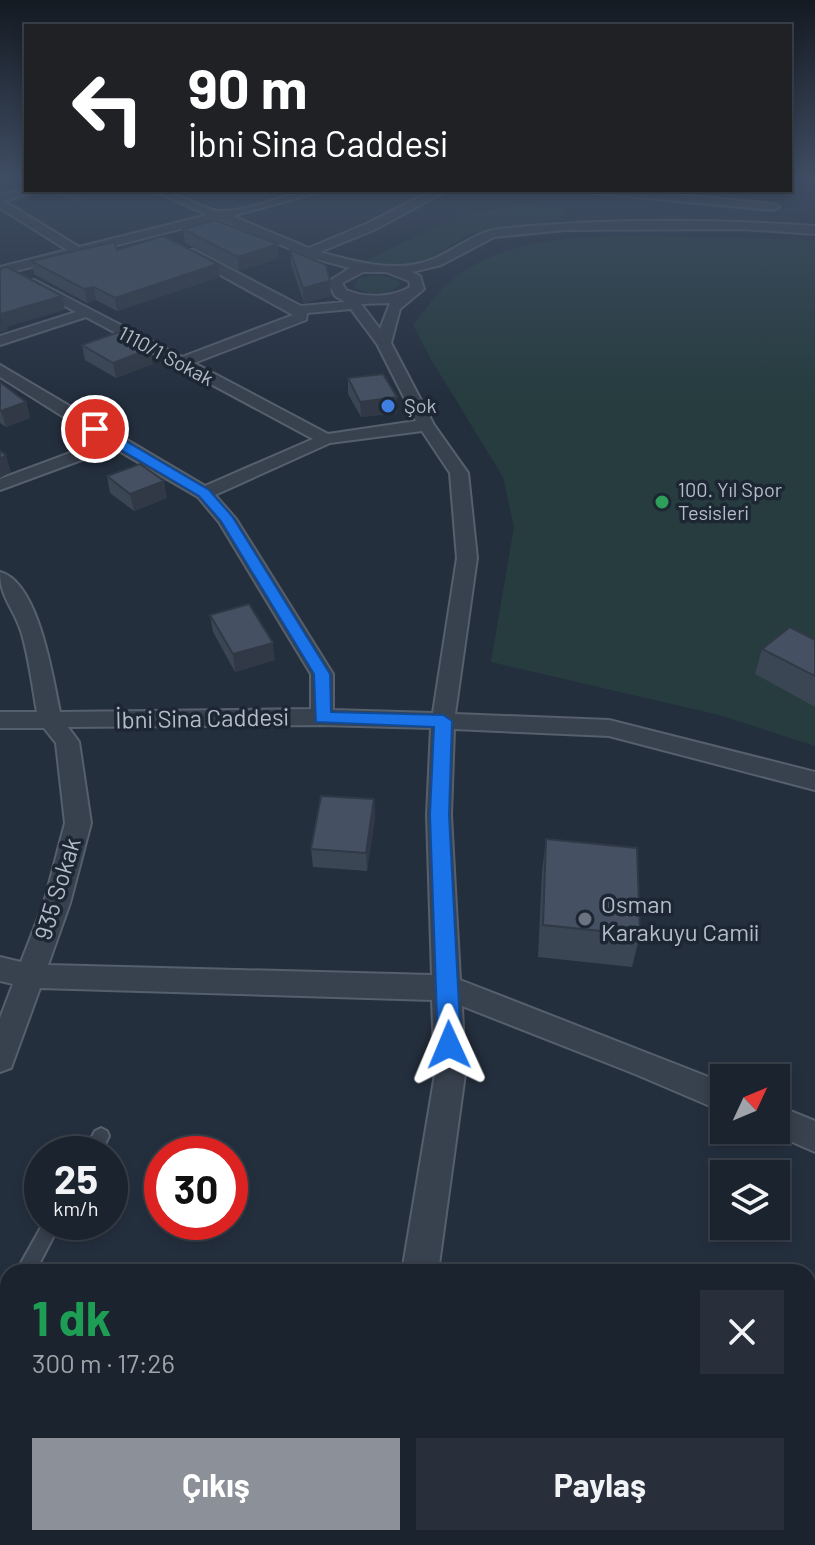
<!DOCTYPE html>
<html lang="tr">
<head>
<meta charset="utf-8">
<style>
	body { margin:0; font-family:Barlow,sans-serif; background:#282f3a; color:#f1f3f6; height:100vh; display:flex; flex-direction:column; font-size:30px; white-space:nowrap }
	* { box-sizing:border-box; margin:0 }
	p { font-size:26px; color:#a0a4aa }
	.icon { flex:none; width:44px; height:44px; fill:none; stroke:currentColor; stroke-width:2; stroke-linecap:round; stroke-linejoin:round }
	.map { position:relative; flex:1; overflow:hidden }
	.drawer { position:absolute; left:0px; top:1264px; width:816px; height:282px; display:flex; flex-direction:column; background:#1b232e; border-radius:24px 24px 0 0; box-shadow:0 4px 12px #0003,0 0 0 2px #39404a }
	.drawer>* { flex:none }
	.hud { position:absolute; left:24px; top:24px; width:768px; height:168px; border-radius:0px; box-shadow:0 4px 12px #0003,0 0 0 2px #39404a; background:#202124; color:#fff; overflow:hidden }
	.needle { width:52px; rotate:46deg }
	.tools { position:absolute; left:710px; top:1064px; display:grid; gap:16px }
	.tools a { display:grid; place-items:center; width:80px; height:80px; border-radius:0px; background:#1b232e; box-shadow:0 4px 12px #0003,0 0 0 2px #39404a; font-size:40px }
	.speed { position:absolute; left:24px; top:1136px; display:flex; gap:16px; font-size:40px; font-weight:700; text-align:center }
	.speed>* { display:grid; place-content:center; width:104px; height:104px; border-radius:50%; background:#1b232e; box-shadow:0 4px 12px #0003,0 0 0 2px #39404a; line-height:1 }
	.speed small { font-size:20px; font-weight:400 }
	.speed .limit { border:12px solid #d22; background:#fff; color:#111 }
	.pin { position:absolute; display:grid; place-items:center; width:68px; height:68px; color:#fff; margin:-34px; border:4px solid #fff; border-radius:50%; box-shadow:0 2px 8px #0007 }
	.me { position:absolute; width:88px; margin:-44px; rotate:359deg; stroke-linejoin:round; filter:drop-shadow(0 0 6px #0008) }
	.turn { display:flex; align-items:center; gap:28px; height:168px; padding:0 32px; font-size:36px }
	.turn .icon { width:104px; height:104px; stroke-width:2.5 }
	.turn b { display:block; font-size:56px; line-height:68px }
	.round { display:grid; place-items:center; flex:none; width:84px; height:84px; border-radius:0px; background:#282f3a }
	.overview { display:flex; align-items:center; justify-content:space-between; height:136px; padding:0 32px }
	h1 { font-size:48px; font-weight:700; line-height:60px; color:#1e9e55 }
	.cta { display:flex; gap:16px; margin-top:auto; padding:16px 32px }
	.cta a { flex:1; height:92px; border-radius:0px; background:#8c9099; color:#fff; font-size:32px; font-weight:700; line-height:92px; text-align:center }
	.cta a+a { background:#282f3a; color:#f1f3f6 }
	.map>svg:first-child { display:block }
	.green { fill:#263c3f }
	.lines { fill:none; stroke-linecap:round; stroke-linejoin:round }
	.service-casing { stroke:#565f6c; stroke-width:4 }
	.minor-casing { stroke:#565f6c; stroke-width:4 }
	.service { fill:#38414e; fill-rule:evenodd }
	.minor { fill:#38414e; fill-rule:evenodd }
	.wall { fill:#3b4654 }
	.shaded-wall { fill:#303945 }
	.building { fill:#455162; stroke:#303945; stroke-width:2 }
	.route { fill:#1a73e8; stroke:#114b97; stroke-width:2 }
	.shop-dot { fill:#3f7fe0; stroke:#1d2633; stroke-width:3 }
	.leisure-dot { fill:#2e9e5b; stroke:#1d2633; stroke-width:3 }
	.worship-dot { fill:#6b7280; stroke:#1d2633; stroke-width:3 }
	.labels { text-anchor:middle; stroke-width:7; stroke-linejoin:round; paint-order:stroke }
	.far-street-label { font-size:20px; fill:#b4bcc9; stroke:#1d2633 }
	.far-poi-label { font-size:20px; fill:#b4bcc9; stroke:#1d2633; text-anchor:start }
	.street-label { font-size:24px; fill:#b4bcc9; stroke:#1d2633 }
	.poi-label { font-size:24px; fill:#b4bcc9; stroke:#1d2633; text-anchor:start }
</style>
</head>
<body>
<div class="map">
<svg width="815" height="1545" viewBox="0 0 815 1545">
	<rect width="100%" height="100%" fill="#242f3e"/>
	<path class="green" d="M525 205 565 209 563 220 468 234 420 265H371L364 261 461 215Z
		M631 236 815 240V746L719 715 491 662 514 527 503 477 432 361 413 325C423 313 433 298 444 287 496 239 565 238 631 236Z
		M379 275 397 280 400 285C387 296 368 296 354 287L359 278Z"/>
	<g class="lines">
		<g class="service-casing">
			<path id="service" d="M101 1128 107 1131 109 1136 100 1154H83L95 1131Z
				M44 1222H61L35 1272H16Z
				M8 1292V1319L6 1322 0 1325V1298L2 1295Z"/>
		</g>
		<g class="minor-casing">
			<path id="minor" d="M26 189 41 190 4 201 79 247 208 215 152 190C178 190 204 212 223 211 257 210 290 190 327 190L232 216 309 248 366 224 433 190H448L374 230 320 252C357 262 396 274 433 259 455 250 475 232 499 229 604 218 710 219 815 226V234L742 229 565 230 494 237 441 265 412 272 420 276 424 289 400 309 391 343 434 425 468 473 477 558 455 714 609 720 815 772V790L609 736 454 729 451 815 460 980 724 1083V1112L635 1074 462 1006 465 1074 438 1272H402L435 1074 432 1000 40 988 11 1068 0 1072V1018L13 984 0 981V957L21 962 44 903 65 823 56 743 44 728H0V712H37C32 685 29 657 21 631 13 607 0 597 0 572 39 582 53 679 60 712L311 709V674L219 522 198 497 114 448 0 490V479L102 441 0 377V365L205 486 313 439 86 317 0 345V336L76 312 29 287V281L34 280 182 357 293 315 186 256V250H194L301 306 345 302 335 296 328 282 350 268 312 258 219 219 0 275V267L67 250 0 208V195ZM363 272H386L409 281 410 287C391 298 366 298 346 290L342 283ZM390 303 380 329 361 304ZM351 309 377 344 416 421 328 434 194 363 306 320 307 313ZM422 431 450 473 457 558 433 713 333 710V674L236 519 215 495 330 443ZM322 725 431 728 427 815 432 975 48 965 70 903 91 823 79 742 68 727Z
				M587 190H629L773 204 779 207 773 210 593 193Z
				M776 1105 815 1121V1152L765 1130H776Z
				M362 1538H402V1545H360Z"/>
		</g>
		<use href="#service" class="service"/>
		<use href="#minor" class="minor"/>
	</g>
	<path class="wall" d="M49 190H99L78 202H72Z
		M183 229 279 258 239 271 185 243Z
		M117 250 220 277 117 311 96 300 87 303 34 274 31 261Z
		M290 250 331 296 304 303 291 264Z
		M82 345 153 364 116 378 85 360Z
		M348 378 397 397V413L361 417 348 394Z
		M0 382 26 402 30 418 6 427 0 423Z
		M107 476 167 498 134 511 110 493Z
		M210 615 275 660 235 672 213 632Z
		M815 640V707L755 674 762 649Z
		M374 799 375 817 367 871 313 867 311 849Z
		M546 839 640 935 632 967 538 957 542 872Z"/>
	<path class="shaded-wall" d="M76 190H99L78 202Z
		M278 244 279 258 239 271 238 257Z
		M218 264 220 277 117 311 115 298Z
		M330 281 331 296 304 303 303 288Z
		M94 287 96 300 87 303 84 289Z
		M62 296 65 310 7 327 8 330 0 332 1 314Z
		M150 349 153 364 116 378 113 363Z
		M397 397V413L361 417 360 402Z
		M26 402 30 418 6 427 1 411Z
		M6 455 11 472 0 478V459Z
		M164 481 167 498 134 511 130 494Z
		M273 643 275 660 235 672 233 654Z
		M374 799 375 817 367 871 366 853Z
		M33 1538 40 1545H31Z"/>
	<path class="building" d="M215 220 278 244 238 257 183 229Z
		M163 236 218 264 115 298 94 287 84 289 31 261 114 242 117 250Z
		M290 250 326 265 330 281 303 288Z
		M7 267 62 296 1 314 4 315 0 317V269Z
		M119 332 150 349 113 363 82 345Z
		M383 374 397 397 360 402 348 378Z
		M0 382 26 402 1 411H0Z
		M0 451 6 455 0 459Z
		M140 464 164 481 130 494 107 476Z
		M249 604 273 643 233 654 210 615Z
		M790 627 815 640V676L762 649Z
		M321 796 374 799 366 853 311 849Z
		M546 839 637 848 640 935 543 925Z
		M0 1534 8 1535V1538H33L31 1545H0Z"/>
	<linearGradient id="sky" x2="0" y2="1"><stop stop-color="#141a22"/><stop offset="0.45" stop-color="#3f4d63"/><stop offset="1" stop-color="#3f4d63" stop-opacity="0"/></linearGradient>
	<rect width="815" height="396" fill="url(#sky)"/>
	<path class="route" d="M91 426H100L209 490 232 516 330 674 331 712 443 715 452 721 449 815 461 1045 457 1052 449 1055 441 1052 438 1045 430 815 434 727 316 722 314 674 221 521 199 496 91 432Z"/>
	<circle class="shop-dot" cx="388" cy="406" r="8"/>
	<circle class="leisure-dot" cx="662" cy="502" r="8"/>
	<circle class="worship-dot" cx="585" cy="919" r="8"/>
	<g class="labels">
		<g class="far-street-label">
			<text transform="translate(166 356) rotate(28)" y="7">1110/1 Sokak</text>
		</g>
		<g class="far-poi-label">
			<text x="404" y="413">Şok</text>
			<text x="678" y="497">100. Yıl Spor<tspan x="678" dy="23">Tesisleri</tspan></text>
		</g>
		<g class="street-label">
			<text transform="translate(202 719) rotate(-1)" y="8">İbni Sina Caddesi</text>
			<text transform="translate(58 889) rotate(-73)" y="8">935 Sokak</text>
		</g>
		<g class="poi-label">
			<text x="601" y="913">Osman<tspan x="601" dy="28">Karakuyu Camii</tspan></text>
		</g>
	</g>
</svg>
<div class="tools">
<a><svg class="needle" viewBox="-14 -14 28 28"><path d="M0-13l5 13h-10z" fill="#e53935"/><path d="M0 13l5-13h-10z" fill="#a0a4aa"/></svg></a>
<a><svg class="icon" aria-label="layers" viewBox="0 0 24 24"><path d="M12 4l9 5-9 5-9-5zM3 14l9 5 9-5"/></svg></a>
</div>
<div class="speed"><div>25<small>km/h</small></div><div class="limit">30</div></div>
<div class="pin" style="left:95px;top:429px;background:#d93025"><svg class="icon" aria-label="arrive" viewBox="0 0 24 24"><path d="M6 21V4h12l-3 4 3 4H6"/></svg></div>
<svg class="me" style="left:449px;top:1045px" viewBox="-20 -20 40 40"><path d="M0-17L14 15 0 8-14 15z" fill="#1a73e8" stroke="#fff" stroke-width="4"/></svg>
<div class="hud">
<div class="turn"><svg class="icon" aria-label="left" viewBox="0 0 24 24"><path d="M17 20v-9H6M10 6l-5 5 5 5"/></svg><div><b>90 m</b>İbni Sina Caddesi</div></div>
</div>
<section class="drawer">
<div class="overview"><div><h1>1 dk</h1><p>300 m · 17:26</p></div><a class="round"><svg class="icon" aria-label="close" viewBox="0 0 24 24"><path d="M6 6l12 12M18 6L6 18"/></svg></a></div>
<div class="cta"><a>Çıkış</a><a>Paylaş</a></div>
</section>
</div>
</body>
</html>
